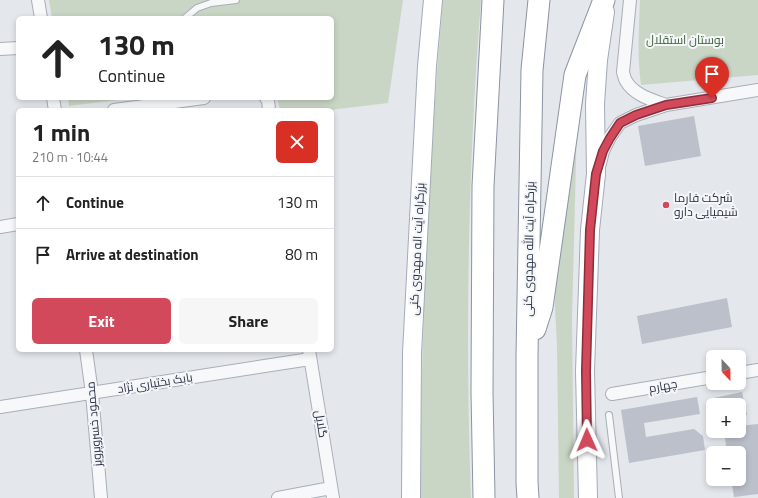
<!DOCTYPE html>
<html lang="en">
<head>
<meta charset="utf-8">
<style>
	body { margin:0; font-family:"Titillium Web",Cairo,sans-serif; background:#f6f6f6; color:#222; height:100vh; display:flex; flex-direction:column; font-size:15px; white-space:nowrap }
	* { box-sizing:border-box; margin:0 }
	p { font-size:13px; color:#767676 }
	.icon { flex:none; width:22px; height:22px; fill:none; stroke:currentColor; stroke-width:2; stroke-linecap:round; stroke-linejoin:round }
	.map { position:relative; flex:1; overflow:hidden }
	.drawer { position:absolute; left:16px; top:108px; width:318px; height:244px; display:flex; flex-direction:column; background:#fff; border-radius:6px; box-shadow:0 2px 6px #0003 }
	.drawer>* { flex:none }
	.banner { position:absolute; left:16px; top:16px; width:318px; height:84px; border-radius:6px; box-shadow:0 2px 6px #0003; background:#fff; color:#222; overflow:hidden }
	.needle { width:26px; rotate:158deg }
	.fabs { position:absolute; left:706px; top:350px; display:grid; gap:8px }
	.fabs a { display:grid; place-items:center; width:40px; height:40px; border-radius:6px; background:#fff; box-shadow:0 2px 6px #0003; font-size:20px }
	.pin { position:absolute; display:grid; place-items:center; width:34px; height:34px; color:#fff; margin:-41px -17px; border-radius:50% 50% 50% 0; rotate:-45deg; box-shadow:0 0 4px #0007 }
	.pin .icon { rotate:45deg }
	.me { position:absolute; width:44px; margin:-22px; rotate:359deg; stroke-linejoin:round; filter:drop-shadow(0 0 3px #0008) }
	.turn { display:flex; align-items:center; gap:14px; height:84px; padding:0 16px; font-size:18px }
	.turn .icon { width:52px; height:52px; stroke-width:2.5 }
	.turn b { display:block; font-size:28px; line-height:34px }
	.round { display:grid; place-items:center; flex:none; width:42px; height:42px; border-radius:6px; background:#f6f6f6 }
	.summary { display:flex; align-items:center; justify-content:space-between; height:68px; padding:0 16px }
	h1 { font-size:24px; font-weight:700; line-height:30px }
	.primary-button { display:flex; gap:8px; margin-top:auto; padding:8px 16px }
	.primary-button a { flex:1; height:46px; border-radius:6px; background:#d1495b; color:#fff; font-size:16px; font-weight:700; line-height:46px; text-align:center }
	.primary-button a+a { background:#f6f6f6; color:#222 }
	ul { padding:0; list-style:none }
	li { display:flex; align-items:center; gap:12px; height:52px; padding:0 16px; border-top:1px solid #e0e0e0 }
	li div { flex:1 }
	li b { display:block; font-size:15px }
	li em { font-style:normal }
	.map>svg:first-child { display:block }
	.green { fill:#c9d6c5 }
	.building { fill:#bbc0ca }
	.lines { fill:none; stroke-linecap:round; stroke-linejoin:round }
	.lane-casing { stroke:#a9aeb7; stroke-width:8 }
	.street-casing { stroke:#a9aeb7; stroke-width:14 }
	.primary-casing { stroke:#a3abb8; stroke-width:20 }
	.highway-casing { stroke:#8b94a3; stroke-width:23 }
	.lane { stroke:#f7f8fa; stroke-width:6 }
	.street { stroke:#f7f8fa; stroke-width:12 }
	.primary { stroke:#fff; stroke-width:18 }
	.highway { stroke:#fff; stroke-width:21 }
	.route-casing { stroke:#882f3b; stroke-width:10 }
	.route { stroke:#d1495b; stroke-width:7 }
	.poi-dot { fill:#d1495b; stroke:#f4f6f9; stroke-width:1.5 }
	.labels { text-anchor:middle; stroke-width:4; stroke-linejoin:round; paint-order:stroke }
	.park-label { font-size:12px; fill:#3f6138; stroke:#f4f6f9 }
	.poi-label { font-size:12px; fill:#2b3445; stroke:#f4f6f9; text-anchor:start }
	.street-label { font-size:12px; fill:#2b3445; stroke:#f4f6f9 }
</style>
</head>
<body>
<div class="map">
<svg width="758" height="498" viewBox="0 0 758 498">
	<rect width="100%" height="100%" fill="#e4e7ec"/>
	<path class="green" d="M49 0H403L388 103 330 110H280L277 98H332V18H52Z
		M443 0H481C468 165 465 332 471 498H421C420 409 423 321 427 232 431 155 436 77 443 0Z
		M640 0H758V75L641 85C637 56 639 28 640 0Z
		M68 98H133L69 106Z
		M577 123 572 318 574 498H559L557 346 554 286Z"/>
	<path class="building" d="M694 116 701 156 645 166 638 126Z
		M727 298 732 327 642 344 637 316Z
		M742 392 747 415 739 416V405H713V413H712L709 399Z
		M697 397 700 414 644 423 646 437 694 429 703 436 705 450 629 463 621 410Z
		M758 424V494L734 497 731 479H739V453H727L724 431H739V426Z"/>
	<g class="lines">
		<g class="lane-casing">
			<path id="lane" d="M185 18 197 8 211 3 236 0
				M609 415 619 498"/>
		</g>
		<g class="street-casing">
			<path id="street" d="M38 0 41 18
				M630 0 623 72C624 75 624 78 626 81 634 95 652 100 666 105
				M0 49 18 48
				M53 98 55 110
				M266 98 268 100 269 110
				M114 110 204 98
				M600 164 603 151 610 137 620 123 636 115 666 105 758 90
				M0 227 18 224
				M86 350 92 393 101 498
				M309 350 333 498
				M739 373 758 370
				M612 394 713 377
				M0 407 310 359
				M278 498 331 488"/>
		</g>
		<g class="primary-casing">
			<path id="primary" d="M411 498 412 353 427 66 433 0
				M588 498 585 371 590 230 596 174 595 104 598 60 605 12"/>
		</g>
		<g class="highway-casing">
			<path id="highway" d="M535 329 542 307 575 75 604 0
				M484 498 482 392 483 186 493 0
				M528 498 527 482V356L532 70 539 0"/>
		</g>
		<use href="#lane" class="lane"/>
		<use href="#street" class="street"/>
		<use href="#primary" class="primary"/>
		<use href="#highway" class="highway"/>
	</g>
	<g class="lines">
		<g class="route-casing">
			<path id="route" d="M587 440 586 371 590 230 596 174 603 151 610 138 620 123 636 115 666 105 712 98"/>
		</g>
		<use href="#route" class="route"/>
	</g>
	<circle class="poi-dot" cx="666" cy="205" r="4"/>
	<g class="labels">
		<g class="park-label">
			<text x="685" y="44">بوستان استقلال</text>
		</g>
		<g class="poi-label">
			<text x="674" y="202">شرکت فارما<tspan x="674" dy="14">شیمیایی دارو</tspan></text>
		</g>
		<g class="street-label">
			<text transform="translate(417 249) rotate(-87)" y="4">بزرگراه آیت اله مهدوی کنی</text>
			<text transform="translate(529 249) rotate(-89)" y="4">بزرگراه آیت الله مهدوی کنی</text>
			<text transform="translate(155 383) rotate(-9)" y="4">بابک بختیاری نژاد</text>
			<text transform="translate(663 386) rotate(-10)" y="4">چهارم</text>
			<text transform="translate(94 424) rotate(-95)" y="4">محمود خسروپرویز</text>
			<text transform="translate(321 424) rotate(81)" y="4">گلایل</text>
		</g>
	</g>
</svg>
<div class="fabs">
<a><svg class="needle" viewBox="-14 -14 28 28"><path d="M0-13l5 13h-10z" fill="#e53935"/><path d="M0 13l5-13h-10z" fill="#767676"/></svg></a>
<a>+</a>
<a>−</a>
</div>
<div class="pin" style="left:712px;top:98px;background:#d93025"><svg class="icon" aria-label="arrive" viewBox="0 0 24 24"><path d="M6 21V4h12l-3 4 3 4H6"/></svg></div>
<svg class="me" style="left:587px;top:440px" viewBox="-20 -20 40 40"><path d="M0-17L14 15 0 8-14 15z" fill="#d1495b" stroke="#fff" stroke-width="4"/></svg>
<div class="banner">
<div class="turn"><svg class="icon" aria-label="ahead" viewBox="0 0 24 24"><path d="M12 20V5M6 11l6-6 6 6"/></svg><div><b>130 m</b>Continue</div></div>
</div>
<section class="drawer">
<div class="summary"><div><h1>1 min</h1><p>210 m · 10:44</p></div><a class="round" style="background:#d93025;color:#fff"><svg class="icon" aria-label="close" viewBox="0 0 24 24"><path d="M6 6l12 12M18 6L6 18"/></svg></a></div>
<ul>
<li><svg class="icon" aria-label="ahead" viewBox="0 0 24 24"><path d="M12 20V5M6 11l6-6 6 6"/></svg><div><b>Continue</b></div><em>130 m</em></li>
<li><svg class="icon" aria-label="arrive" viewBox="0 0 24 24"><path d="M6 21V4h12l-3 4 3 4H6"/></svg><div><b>Arrive at destination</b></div><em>80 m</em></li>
</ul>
<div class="primary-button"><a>Exit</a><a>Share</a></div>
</section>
</div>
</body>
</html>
